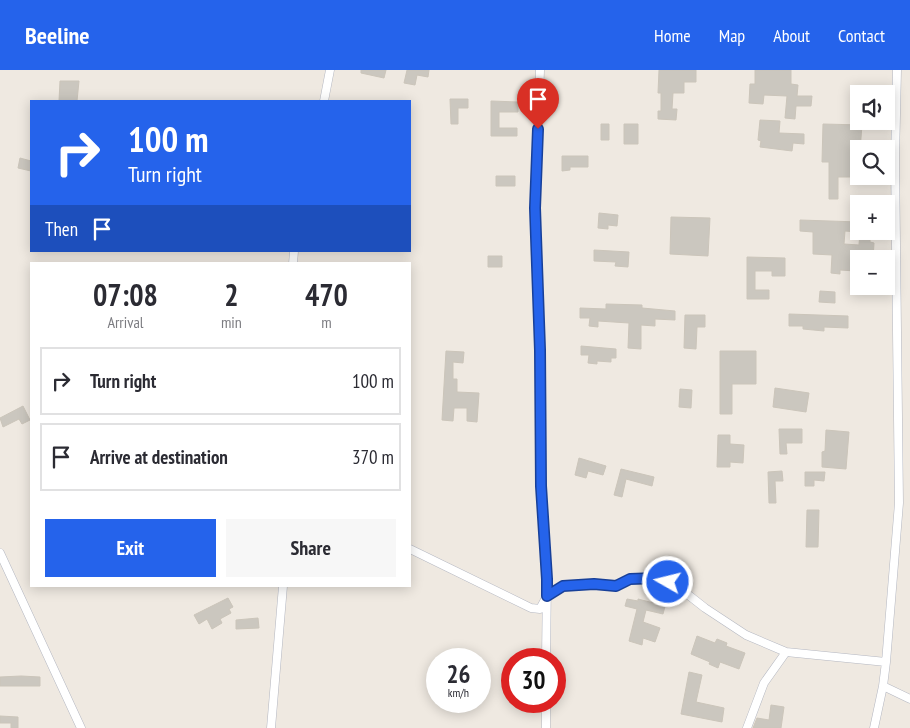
<!DOCTYPE html>
<html lang="en">
<head>
<meta charset="utf-8">
<style>
	body { margin:0; font-family:"PT Sans Narrow",sans-serif; background:#f7f7f7; color:#2b2b33; height:100vh; display:flex; flex-direction:column; font-size:19px; white-space:nowrap }
	* { box-sizing:border-box; margin:0 }
	p { font-size:16px; color:#7c7c81 }
	.icon { flex:none; width:28px; height:28px; fill:none; stroke:currentColor; stroke-width:2; stroke-linecap:round; stroke-linejoin:round }
	.map { position:relative; flex:1; overflow:hidden }
	.drawer { position:absolute; left:30px; top:192px; width:381px; height:325px; display:flex; flex-direction:column; background:#fff; border-radius:0px; box-shadow:0 2px 12px #0003 }
	.drawer>* { flex:none }
	.top-card { position:absolute; left:30px; top:30px; width:381px; height:152px; border-radius:0px; box-shadow:0 2px 12px #0003; background:#2563eb; color:#fff; overflow:hidden }
	.tools { position:absolute; left:850px; top:15px; display:grid; gap:10px }
	.tools a { display:grid; place-items:center; width:45px; height:45px; border-radius:0px; background:#fff; box-shadow:0 2px 12px #0003; font-size:25px }
	.speed { position:absolute; left:426px; top:578px; display:flex; gap:10px; font-size:25px; font-weight:700; text-align:center }
	.speed>* { display:grid; place-content:center; width:65px; height:65px; border-radius:50%; background:#fff; box-shadow:0 2px 12px #0003; line-height:1 }
	.speed small { font-size:12px; font-weight:400 }
	.speed .limit { border:8px solid #d22; background:#fff; color:#111 }
	.pin { position:absolute; display:grid; place-items:center; width:42px; height:42px; color:#fff; margin:-51px -21px; border-radius:50% 50% 50% 0; rotate:-45deg; box-shadow:0 0 5px #0007 }
	.pin .icon { rotate:45deg }
	.me { position:absolute; width:55px; margin:-28px; rotate:278deg; stroke-linejoin:round; filter:drop-shadow(0 0 4px #0008) }
	.turn { display:flex; align-items:center; gap:18px; height:105px; padding:0 15px; font-size:22px }
	.turn .icon { width:65px; height:65px; stroke-width:2.5 }
	.turn b { display:block; font-size:35px; line-height:42px }
	.then { display:flex; align-items:center; height:48px; padding:0 15px; background:#0003; gap:10px; font-size:19px }
	.eta { display:flex; justify-content:space-evenly; align-items:center; height:85px; text-align:center }
	.eta b { font-size:30px; font-weight:800; line-height:35px }
	.button { display:flex; gap:10px; margin-top:auto; padding:10px 15px }
	.button a { flex:1; height:58px; border-radius:0px; background:#2563eb; color:#fff; font-size:20px; font-weight:800; line-height:58px; text-align:center }
	.button a+a { background:#f7f7f7; color:#2b2b33 }
	ul { padding:0; list-style:none }
	li { display:flex; align-items:center; gap:15px; height:68px; margin:0 10px 8px; padding:0 5px; border:2px solid #e1e1e2; border-radius:0px }
	li div { flex:1 }
	li b { display:block; font-size:19px }
	li em { font-style:normal }
	header { display:flex; align-items:center; gap:30px; box-sizing:border-box; height:70px; padding:0 25px; background:#2563eb; color:#fff }
	header strong { font-size:24px }
	nav { display:flex; gap:28px; margin-inline-start:auto; font-size:18px }
	.map>svg:first-child { display:block }
	.building { fill:#cbc7bf; stroke:#cbc5ba }
	.lines { fill:none; stroke-linecap:round; stroke-linejoin:round }
	.minor-casing { stroke:#b4b7c1; stroke-width:9 }
	.minor { stroke:#fff; stroke-width:8 }
	.route-casing { stroke:#184099; stroke-width:12 }
	.route { stroke:#2563eb; stroke-width:9 }
</style>
</head>
<body>
<header>
<strong>Beeline</strong>
<nav><a>Home</a><a>Map</a><a>About</a><a>Contact</a></nav>
</header>
<div class="map">
<svg width="910" height="658" viewBox="0 0 910 658">
	<rect width="100%" height="100%" fill="#efe9e1"/>
	<path class="building" d="M361 0H386L384 8 361 3Z
		M407 0H429L428 7 417 5 415 15 404 13Z
		M659 0H696V12H684V23H673L672 39H677L676 50 658 49V41H661V23H658Z
		M755 0H791V14L798 15 797 26H812L811 36H796L795 49 785 48 787 26 764 25 763 34 749 33 750 14H755Z
		M60 11H79L77 31H59Z
		M450 29H468V38H458V54H451Z
		M491 31 518 32V42H499V58H517V66H491Z
		M760 50 780 51 779 63 804 64V74L793 73 792 81 760 77 761 71 758 70Z
		M601 54H609V70H601Z
		M624 54H638V74H624Z
		M823 54 862 55 859 93H851V107H838V129H829V92H822Z
		M562 86H588V97H570V100L562 101Z
		M20 88 31 91V101L18 98Z
		M496 106H515V116H496Z
		M599 143 618 145 617 156 608 155V159L598 158Z
		M671 147 710 148 708 186 670 184Z
		M800 150 859 152V162L845 161 844 174 859 175 860 161H870V172L874 173 873 189H857L856 201 840 200V204L831 203 832 185 813 184V162L800 161Z
		M594 180 629 182 628 197 615 196 616 192 594 191Z
		M488 186H502V197H488Z
		M747 187 785 188V206H772V201H755V220H769V229H747Z
		M820 221 835 222V233L819 232Z
		M606 234 642 235V238L675 241V250L655 249V256L641 255V279L628 278 629 253 598 251V257L589 256 590 248H580V238L606 239Z
		M789 244 848 246V258L824 257V261L803 259V256H789Z
		M685 245H705V257H697L696 279 684 278Z
		M581 276 616 279V288H611V292L597 291V294L588 293 589 285H581Z
		M446 281 464 282 463 293 453 292V309H457V322L479 323 477 352 467 351V338H454L453 351 442 350Z
		M720 281H756V314H732V344H720Z
		M775 318 809 323 806 342 773 337Z
		M680 319 692 320 691 338 679 337Z
		M23 336 30 350 22 354 19 349 3 357 0 348Z
		M779 359H802V373H786L787 384H780Z
		M826 360 849 362 846 399 822 397V382L825 381Z
		M718 365H730V374L744 375 743 393 730 392V397H717Z
		M579 388 606 396 603 405 588 401 586 408 575 405Z
		M621 399 654 407 652 416 626 409 622 427 614 425Z
		M782 401 783 411H775L776 433H769L768 402Z
		M805 402H825L824 411 814 410V416H805Z
		M807 440H819L818 477H806Z
		M228 528 233 537 229 539 231 543 220 549 222 553 212 559 207 549 199 554 194 545Z
		M627 529 638 531V529L665 536 663 544 646 540 643 552 660 558 655 572 643 568 642 575 629 571 637 539 625 536Z
		M258 548 259 558 236 559V550Z
		M697 566 715 573 717 569 727 573 726 576 745 583 739 599 720 592 718 598 709 594 710 592 691 584Z
		M689 602 702 605 696 632 724 638 722 652 681 644Z
		M21 606 40 607V616H0V607Z
		M771 635 784 637 781 658H753L757 648 769 650Z
		M0 646 18 647V658H11V653H0Z"/>
	<g class="lines">
		<g class="minor-casing">
			<path id="minor" d="M540 0 535 138 540 280 541 416 547 509 546 589
				M324 31 330 0
				M293 194 294 181
				M410 479 531 538 540 539 547 526 563 516 594 515 617 516 630 509 658 508 677 516 705 538 746 565 786 582 886 592
				M0 483 81 658
				M883 616 910 629
				M271 658 283 516
				M546 658V631
				M747 658 764 613 786 582
				M874 658 883 616 886 592 899 433 895 89 897 0"/>
		</g>
		<use href="#minor" class="minor"/>
	</g>
	<g class="lines">
		<g class="route-casing">
			<path id="route" d="M538 59 535 138 540 280 541 416 547 509V526L563 516 594 514 616 516 630 509 658 508 668 512"/>
		</g>
		<use href="#route" class="route"/>
	</g>
</svg>
<div class="tools">
<a><svg class="icon" aria-label="sound" viewBox="0 0 24 24"><path d="M4 9h4l5-4v14l-5-4H4zM17 9q2 3 0 6"/></svg></a>
<a><svg class="icon" aria-label="search" viewBox="0 0 24 24"><circle cx="10" cy="10" r="6"/><path d="M15 15l6 6"/></svg></a>
<a>+</a>
<a>−</a>
</div>
<div class="speed"><div>26<small>km/h</small></div><div class="limit">30</div></div>
<div class="pin" style="left:538px;top:59px;background:#d93025"><svg class="icon" aria-label="arrive" viewBox="0 0 24 24"><path d="M6 21V4h12l-3 4 3 4H6"/></svg></div>
<svg class="me" style="left:668px;top:512px" viewBox="-20 -20 40 40"><circle r="17" fill="#2563eb" stroke="#fff" stroke-width="3"/><path d="M0-11L8 9 0 5-8 9z" fill="#fff"/></svg>
<div class="top-card">
<div class="turn"><svg class="icon" aria-label="right" viewBox="0 0 24 24"><path d="M7 20v-9h11M14 6l5 5-5 5"/></svg><div><b>100 m</b>Turn right</div></div>
<div class="then">Then<svg class="icon" aria-label="arrive" viewBox="0 0 24 24"><path d="M6 21V4h12l-3 4 3 4H6"/></svg></div>
</div>
<section class="drawer">
<div class="eta">
<div><b>07:08</b><p>Arrival</p></div>
<div><b>2</b><p>min</p></div>
<div><b>470</b><p>m</p></div>
</div>
<ul>
<li><svg class="icon" aria-label="right" viewBox="0 0 24 24"><path d="M7 20v-9h11M14 6l5 5-5 5"/></svg><div><b>Turn right</b></div><em>100 m</em></li>
<li><svg class="icon" aria-label="arrive" viewBox="0 0 24 24"><path d="M6 21V4h12l-3 4 3 4H6"/></svg><div><b>Arrive at destination</b></div><em>370 m</em></li>
</ul>
<div class="button"><a>Exit</a><a>Share</a></div>
</section>
</div>
</body>
</html>
